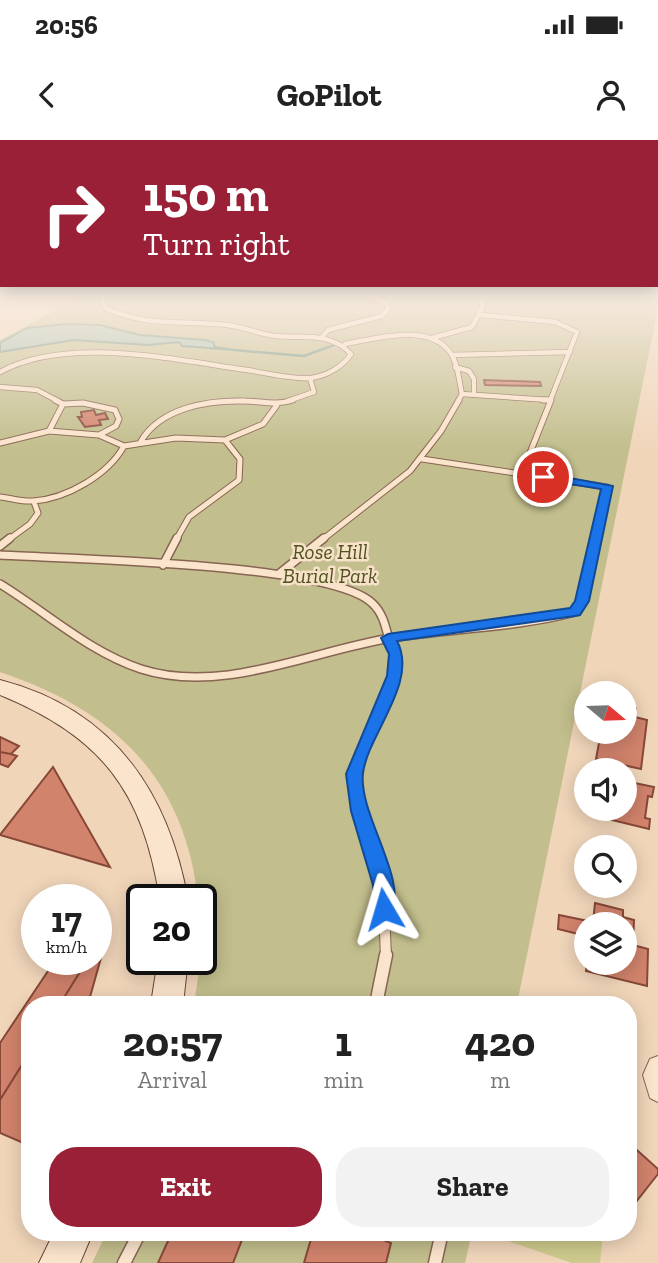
<!DOCTYPE html>
<html lang="en">
<head>
<meta charset="utf-8">
<style>
	body { margin:0; font-family:"Zilla Slab",serif; background:#f2f2f2; color:#222; height:100vh; display:flex; flex-direction:column; font-size:26px; white-space:nowrap }
	* { box-sizing:border-box; margin:0 }
	p { font-size:23px; color:#767676 }
	.icon { flex:none; width:38px; height:38px; fill:none; stroke:currentColor; stroke-width:2; stroke-linecap:round; stroke-linejoin:round }
	.map { position:relative; flex:1; overflow:hidden }
	.side { position:absolute; left:21px; top:856px; width:616px; height:245px; display:flex; flex-direction:column; background:#fff; border-radius:28px; box-shadow:0 4px 18px #0003 }
	.side>* { flex:none }
	.banner { position:absolute; left:0px; top:0px; width:658px; height:147px; box-shadow:0 4px 18px #0003; background:#992037; color:#fff; overflow:hidden }
	.needle { width:46px; rotate:109deg }
	.buttons { position:absolute; left:574px; top:541px; display:grid; gap:14px }
	.buttons a { display:grid; place-items:center; width:63px; height:63px; border-radius:50%; background:#fff; box-shadow:0 4px 18px #0003; font-size:35px }
	.speed { position:absolute; left:21px; top:744px; display:flex; gap:14px; font-size:35px; font-weight:700; text-align:center }
	.speed>* { display:grid; place-content:center; width:91px; height:91px; border-radius:50%; background:#fff; box-shadow:0 4px 18px #0003; line-height:1 }
	.speed small { font-size:18px; font-weight:400 }
	.speed .limit { border:4px solid #111; border-radius:10px; background:#fff; color:#111 }
	.pin { position:absolute; display:grid; place-items:center; width:60px; height:60px; color:#fff; margin:-30px; border:4px solid #fff; border-radius:50%; box-shadow:0 2px 7px #0007 }
	.me { position:absolute; width:77px; margin:-38px; rotate:353deg; stroke-linejoin:round; filter:drop-shadow(0 0 5px #0008) }
	.turn { display:flex; align-items:center; gap:24px; height:147px; padding:0 28px; font-size:32px }
	.turn .icon { width:91px; height:91px; stroke-width:2.5 }
	.turn b { display:block; font-size:49px; line-height:60px }
	.eta { display:flex; justify-content:space-evenly; align-items:center; height:119px; text-align:center }
	.eta b { font-size:42px; font-weight:800; line-height:49px }
	.cta { display:flex; gap:14px; margin-top:auto; padding:14px 28px }
	.cta a { flex:1; height:80px; border-radius:28px; background:#992037; color:#fff; font-size:28px; font-weight:800; line-height:80px; text-align:center }
	.cta a+a { background:#f2f2f2; color:#222 }
	.status { display:flex; justify-content:space-between; align-items:center; height:49px; padding:0 35px; background:#fff; direction:ltr }
	.status svg { height:19px; fill:currentColor }
	header { display:flex; justify-content:space-between; align-items:center; height:91px; padding:0 28px; background:#fff; font-size:32px; font-weight:800 }
	.map>svg:first-child { display:block }
	.green { fill:#ceca8d }
	.cemetery { fill:#c2be8d }
	.water { fill:#9ec0b0; stroke:#668d7c; stroke-width:2 }
	.lines { fill:none; stroke-linecap:round; stroke-linejoin:round }
	.stream { stroke:#668d7c; stroke-width:2.5 }
	.building { fill:#d1836c; stroke:#874838; stroke-width:2 }
	.lane-far4-casing { stroke:#876553; stroke-width:6 }
	.lane-far3-casing { stroke:#876553; stroke-width:7 }
	.lane-far2-casing { stroke:#876553; stroke-width:10 }
	.lane-far1-casing { stroke:#876553; stroke-width:12 }
	.lane-casing { stroke:#876553; stroke-width:15 }
	.street-casing { stroke:#876553; stroke-width:2 }
	.secondary-casing { stroke:#684637; stroke-width:2 }
	.lane-far4 { stroke:#fbe4cc; stroke-width:4.5 }
	.lane-far3 { stroke:#fbe4cc; stroke-width:5 }
	.lane-far2 { stroke:#fbe4cc; stroke-width:7 }
	.lane-far1 { stroke:#fbe4cc; stroke-width:10 }
	.lane { stroke:#fbe4cc; stroke-width:12 }
	.street { fill:#fbe4cc; fill-rule:evenodd }
	.secondary { fill:#fbe4cc; fill-rule:evenodd }
	.route { fill:#1a73e8; stroke:#114b97; stroke-width:2 }
	.labels { text-anchor:middle; stroke-width:5; stroke-linejoin:round; paint-order:stroke }
	.park-label { font-size:21px; font-style:italic; fill:#4f531e; stroke:#f7e1c9 }
</style>
</head>
<body>
<div class="status"><b>20:56</b><svg viewBox="0 0 49 12"><path d="M0 12V9h3v3zM5 12V6h3v6zM10 12V3h3v9zM15 12V0h3v12zM26 1h20v11H26zM47 4h2v5h-2z"/></svg></div>
<header><svg class="icon" aria-label="back" viewBox="0 0 24 24"><path d="M15 5l-7 7 7 7"/></svg>GoPilot<svg class="icon" aria-label="person" viewBox="0 0 24 24"><circle cx="12" cy="8" r="4"/><path d="M4 21q1-7 8-7t8 7"/></svg></header>
<div class="map">
<svg width="658" height="1123" viewBox="0 0 658 1123">
	<rect width="100%" height="100%" fill="#f0d5b9"/>
	<path class="green" d="M500 1092H603L600 1123H572L499 1098Z"/>
	<path class="cemetery" d="M86 154H658V168L517 864H194L201 819V760L198 759C184 636 113 570 0 532V200Z
		M107 1092H472L465 1123H92Z"/>
	<path class="water" d="M67 184 100 185 140 195 205 200 213 202 215 207 234 210 182 206 179 202 148 205 74 200 0 212V203L27 188Z"/>
	<g class="lines">
		<path class="stream" d="M234 210 304 216 334 205"/>
	</g>
	<path class="building" d="M484 240 540 242 541 246 485 245Z
		M94 270 96 275 105 273 108 279 99 280 101 285 85 287 78 277H82L81 272Z
		M625 566 636 568 635 577 647 580 641 629 596 619 601 592H625Z
		M0 597 19 606 11 614 0 612Z
		M0 612 11 614 17 616 8 627 0 624Z
		M53 627 110 727 0 695Z
		M625 641 654 647 652 657 648 656 645 678 650 679 649 689 612 680 614 668H625Z
		M595 763 623 770V777L634 780 633 805 648 809 647 846 586 831 587 822H625V784H586V796L558 789 559 775 593 782Z
		M101 798 106 800 88 864H60L88 819H96V806Z
		M56 819H88L60 864H30V912L0 960V903Z
		M30 912V1001L28 1005 0 993V960Z
		M628 1002 658 1029V1034L628 1072Z
		M172 1092H245L233 1123H158Z
		M313 1092H362L391 1103 386 1123H304Z"/>
	<g class="lines">
		<g class="lane-far4-casing">
			<path id="lane-far4" d="M276 154H344
				M481 175 555 182 577 192 550 261
				M322 197 328 190 382 176 388 169 386 163 367 154
				M432 198 472 187 483 166 476 154
				M345 204C375 199 427 182 450 212 458 223 459 241 462 254L458 261
				M452 215 570 212
				M455 227 469 231 474 239V255
				M0 232C67 195 175 220 247 230 267 233 292 240 311 238 326 236 343 227 351 214 330 191 303 199 275 196 259 194 244 187 227 185 185 180 145 187 105 168L102 159 105 154
				M0 247 37 250 58 261
				M462 254 550 260
				M241 261H245
				M288 261 314 252 310 238"/>
		</g>
		<g class="lane-far3-casing">
			<path id="lane-far3" d="M543 260H550
				M63 264 83 263 115 270 119 279 116 286 99 295
				M49 291 99 295 124 306 176 298 225 300 240 319 239 340 189 377 176 400
				M225 300 263 284 277 265
				M141 301C161 268 207 260 244 261 262 261 275 266 293 260
				M0 303 49 291 63 264 55 260
				M422 319 607 347 595 400
				M522 333 551 260
				M0 357C11 358 22 362 33 361 66 359 108 335 124 306
				M8 400 30 384 38 373 34 362
				M322 400 410 331 441 291 459 260"/>
		</g>
		<g class="lane-far2-casing">
			<path id="lane-far2" d="M0 406 10 398
				M0 415C70 419 330 423 372 463 382 472 385 484 388 496 389 502 395 509 396 515 398 537 383 561 375 581
				M163 425 177 398
				M280 433 324 398
				M0 444C46 472 89 512 141 529 222 555 311 511 391 498 452 488 514 488 575 472L582 461 596 398"/>
		</g>
		<g class="lane-far1-casing">
			<path id="lane-far1" d="M376 579 354 634 360 671 383 745 386 817"/>
		</g>
		<g class="lane-casing">
			<path id="lane" d="M376 864 386 815
				M124 1123 140 1092
				M435 1123 442 1092"/>
		</g>
		<g class="street-casing">
			<path id="street" d="M658 916V962L650 958 643 935 650 919Z"/>
		</g>
		<g class="secondary-casing">
			<path id="secondary" d="M0 540C112 569 168 650 188 760H160C143 651 102 597 0 555Z
				M158 819H188L183 864H151Z
				M54 1092H93L80 1123H39Z"/>
		</g>
		<use href="#lane-far4" class="lane-far4"/>
		<use href="#lane-far3" class="lane-far3"/>
		<use href="#lane-far2" class="lane-far2"/>
		<use href="#lane-far1" class="lane-far1"/>
		<use href="#lane" class="lane"/>
		<use href="#street" class="street"/>
		<use href="#secondary" class="secondary"/>
	</g>
	<linearGradient id="sky" x2="0" y2="1"><stop stop-color="#8ab9d2"/><stop offset="0.5" stop-color="#f8ece0"/><stop offset="1" stop-color="#f8ece0" stop-opacity="0"/></linearGradient>
	<rect width="658" height="311" fill="url(#sky)"/>
	<path class="route" d="M543 333 613 346 589 461 580 475 575 476 397 501C419 542 368 594 363 633 358 674 409 740 391 775H377L373 745 351 671 346 634 387 536 389 514 381 498 388 494 570 468 575 461 601 349 539 339V334Z"/>
	<g class="labels">
		<g class="park-label">
			<text x="330" y="419">Rose Hill<tspan x="330" dy="24">Burial Park</tspan></text>
		</g>
	</g>
</svg>
<div class="buttons">
<a><svg class="needle" viewBox="-14 -14 28 28"><path d="M0-13l5 13h-10z" fill="#e53935"/><path d="M0 13l5-13h-10z" fill="#767676"/></svg></a>
<a><svg class="icon" aria-label="sound" viewBox="0 0 24 24"><path d="M4 9h4l5-4v14l-5-4H4zM17 9q2 3 0 6"/></svg></a>
<a><svg class="icon" aria-label="search" viewBox="0 0 24 24"><circle cx="10" cy="10" r="6"/><path d="M15 15l6 6"/></svg></a>
<a><svg class="icon" aria-label="layers" viewBox="0 0 24 24"><path d="M12 4l9 5-9 5-9-5zM3 14l9 5 9-5"/></svg></a>
</div>
<div class="speed"><div>17<small>km/h</small></div><div class="limit">20</div></div>
<div class="pin" style="left:543px;top:337px;background:#d93025"><svg class="icon" aria-label="arrive" viewBox="0 0 24 24"><path d="M6 21V4h12l-3 4 3 4H6"/></svg></div>
<svg class="me" style="left:384px;top:769px" viewBox="-20 -20 40 40"><path d="M0-17L14 15 0 8-14 15z" fill="#1a73e8" stroke="#fff" stroke-width="4"/></svg>
<div class="banner">
<div class="turn"><svg class="icon" aria-label="right" viewBox="0 0 24 24"><path d="M7 20v-9h11M14 6l5 5-5 5"/></svg><div><b>150 m</b>Turn right</div></div>
</div>
<section class="side">
<div class="eta">
<div><b>20:57</b><p>Arrival</p></div>
<div><b>1</b><p>min</p></div>
<div><b>420</b><p>m</p></div>
</div>
<div class="cta"><a>Exit</a><a>Share</a></div>
</section>
</div>
</body>
</html>
